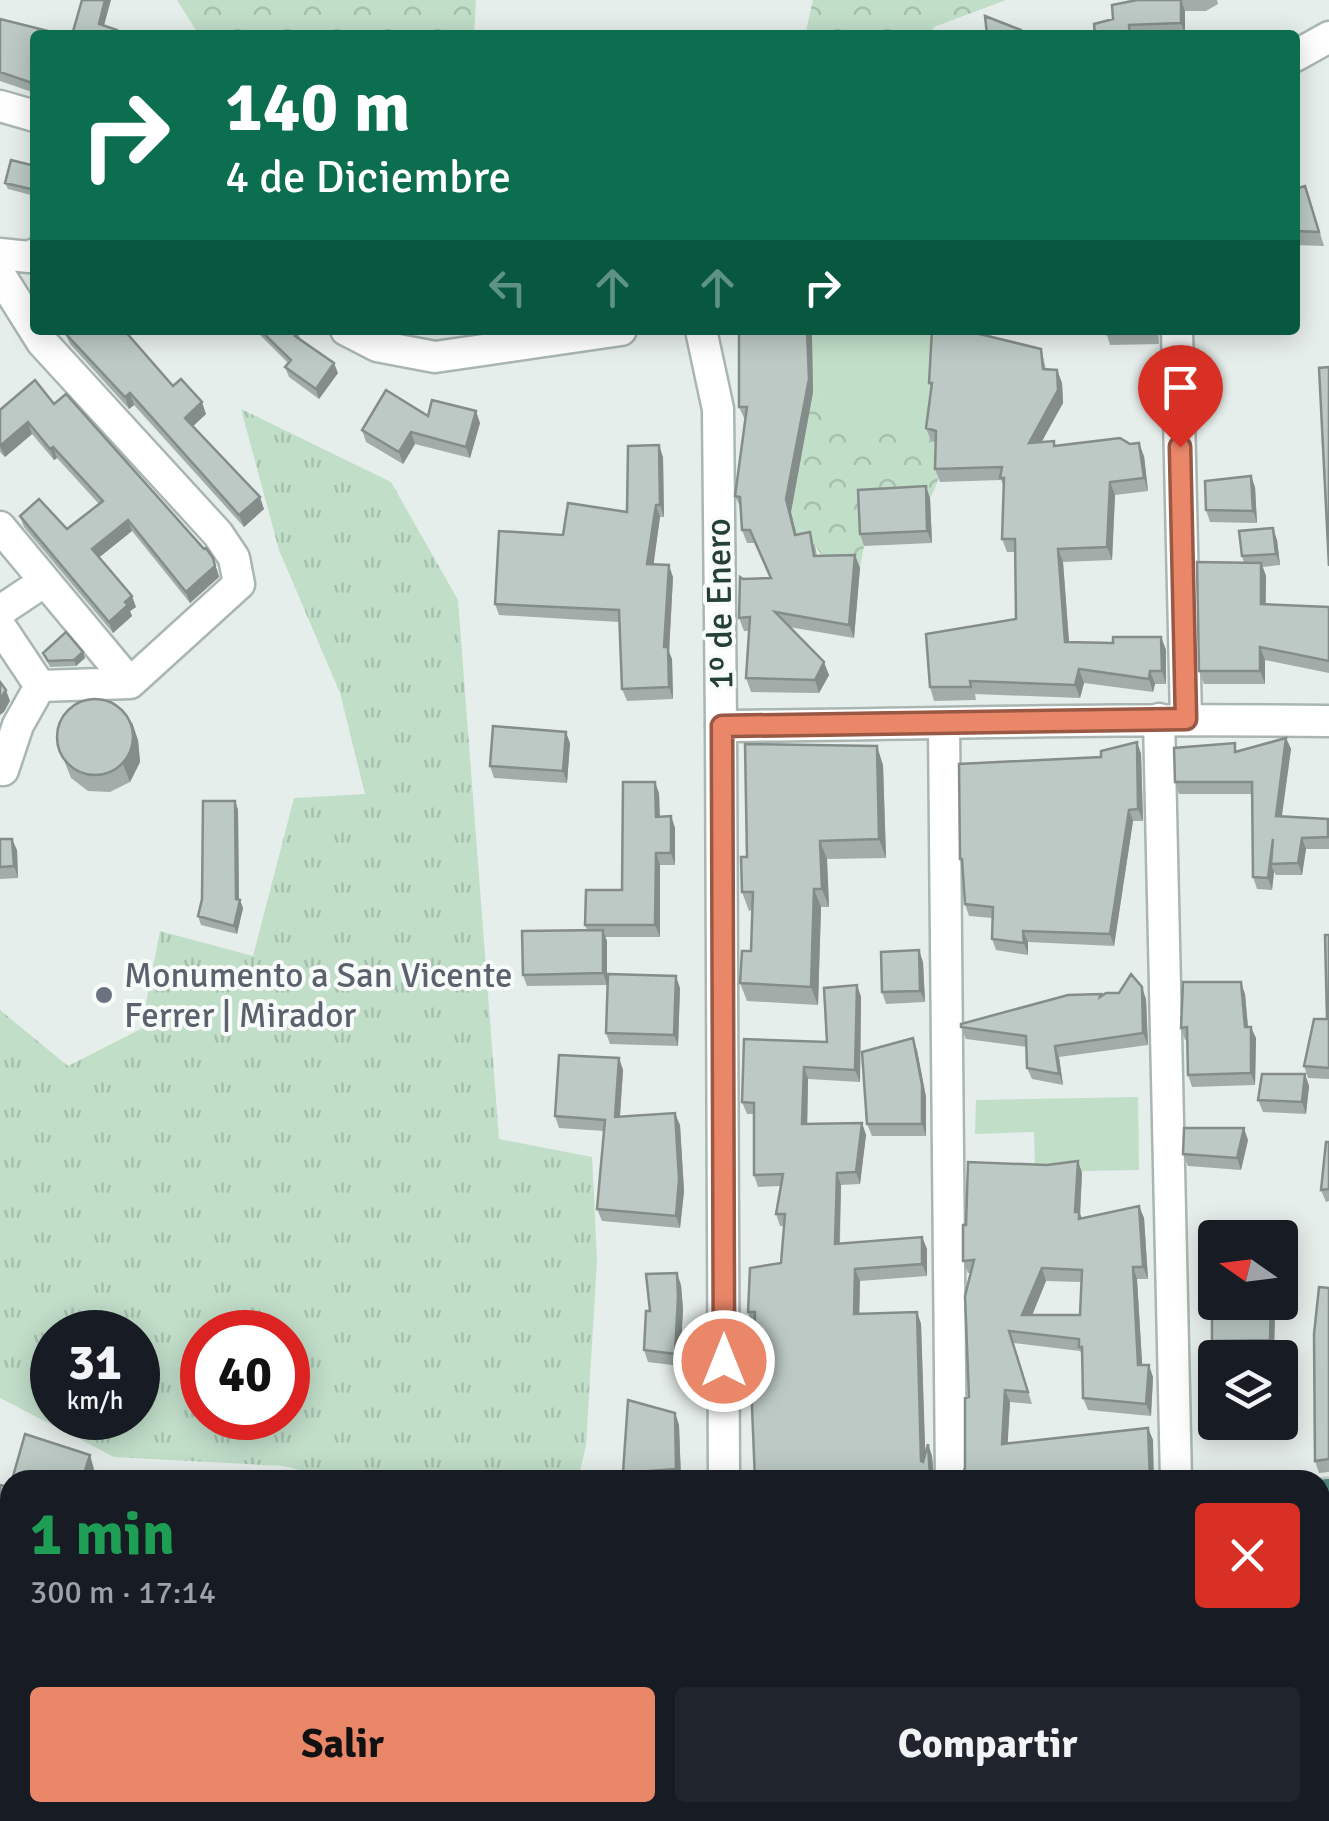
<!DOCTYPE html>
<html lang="es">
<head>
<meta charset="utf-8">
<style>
	body { margin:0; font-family:Signika,sans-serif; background:#20242c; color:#f1f3f6; height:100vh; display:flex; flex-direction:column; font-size:38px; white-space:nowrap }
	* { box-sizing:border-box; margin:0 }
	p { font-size:32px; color:#9ea1a6 }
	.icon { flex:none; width:55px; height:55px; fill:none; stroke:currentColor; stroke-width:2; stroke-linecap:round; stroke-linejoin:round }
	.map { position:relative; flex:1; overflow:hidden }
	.sheet { position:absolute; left:0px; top:1470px; width:1330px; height:352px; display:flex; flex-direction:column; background:#171b24; border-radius:30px 30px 0 0; box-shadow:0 5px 25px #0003 }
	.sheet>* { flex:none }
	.banner { position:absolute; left:30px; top:30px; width:1270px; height:305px; border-radius:10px; box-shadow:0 5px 25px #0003; background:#0b6e4f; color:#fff; overflow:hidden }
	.needle { width:65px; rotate:284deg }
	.controls { position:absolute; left:1198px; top:1220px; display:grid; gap:20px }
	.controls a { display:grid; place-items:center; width:100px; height:100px; border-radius:10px; background:#171b24; box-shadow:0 5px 25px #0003; font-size:50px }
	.speed { position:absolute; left:30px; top:1310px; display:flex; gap:20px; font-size:50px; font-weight:700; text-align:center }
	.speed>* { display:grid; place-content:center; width:130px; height:130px; border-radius:50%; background:#171b24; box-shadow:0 5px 25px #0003; line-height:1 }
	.speed small { font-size:25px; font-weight:400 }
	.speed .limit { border:15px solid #d22; background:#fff; color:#111 }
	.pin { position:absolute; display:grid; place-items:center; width:85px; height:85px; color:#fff; margin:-102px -42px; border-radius:50% 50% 50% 0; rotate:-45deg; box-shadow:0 0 10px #0007 }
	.pin .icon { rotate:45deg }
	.me { position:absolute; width:110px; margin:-55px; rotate:0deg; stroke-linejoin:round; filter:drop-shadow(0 0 8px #0008) }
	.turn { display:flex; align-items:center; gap:35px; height:210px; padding:0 30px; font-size:45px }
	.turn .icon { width:130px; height:130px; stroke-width:2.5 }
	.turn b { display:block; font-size:70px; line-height:85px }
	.lanes { display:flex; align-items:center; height:95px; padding:0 30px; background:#0003; justify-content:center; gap:50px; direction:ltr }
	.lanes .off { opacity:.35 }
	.round { display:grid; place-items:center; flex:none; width:105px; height:105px; border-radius:10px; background:#20242c }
	.head { display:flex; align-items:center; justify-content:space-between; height:170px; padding:0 30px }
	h1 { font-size:60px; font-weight:800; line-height:75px; color:#1e9e55 }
	.primary-button { display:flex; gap:20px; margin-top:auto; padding:20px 30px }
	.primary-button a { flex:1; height:115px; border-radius:10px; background:#ea8769; color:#111; font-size:40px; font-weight:800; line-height:115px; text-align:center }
	.primary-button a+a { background:#20242c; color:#f1f3f6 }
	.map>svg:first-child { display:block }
	.grass { fill:url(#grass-tufts); fill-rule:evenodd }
	.forest { fill:url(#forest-crowns) }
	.green { fill:#c1dec9 }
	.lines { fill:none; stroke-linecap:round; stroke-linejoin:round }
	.minor-casing { stroke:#a9b6b2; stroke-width:35 }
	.tertiary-casing { stroke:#a9b6b2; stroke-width:35 }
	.trunk-casing { stroke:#c2cac8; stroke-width:35 }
	.minor { stroke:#fff; stroke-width:30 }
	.tertiary { stroke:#fff; stroke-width:30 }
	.trunk { stroke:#508679; stroke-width:30 }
	.wall { fill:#a2ada9; fill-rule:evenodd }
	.shaded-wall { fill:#848d89 }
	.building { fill:#bcc9c4; stroke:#848d89; stroke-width:2.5; fill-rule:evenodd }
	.route-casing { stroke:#985844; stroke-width:25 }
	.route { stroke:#ea8769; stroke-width:18 }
	.worship-dot { fill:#6b7280; stroke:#f7fbf9; stroke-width:4 }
	.labels { text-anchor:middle; stroke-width:8; stroke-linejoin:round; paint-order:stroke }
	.street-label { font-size:35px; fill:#264039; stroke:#f7fbf9 }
	.worship-label { font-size:35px; fill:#5b616d; stroke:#f7fbf9; text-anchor:start }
</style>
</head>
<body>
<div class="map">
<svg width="1329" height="1821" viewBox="0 0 1329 1821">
	<defs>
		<pattern id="grass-tufts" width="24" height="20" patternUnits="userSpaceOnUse" patternTransform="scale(2.5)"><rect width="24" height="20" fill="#c1dec9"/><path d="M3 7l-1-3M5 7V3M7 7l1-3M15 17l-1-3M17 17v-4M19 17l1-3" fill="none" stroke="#a6c0ad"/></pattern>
		<pattern id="forest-crowns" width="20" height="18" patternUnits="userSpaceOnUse" patternTransform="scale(2.5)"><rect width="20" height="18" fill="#c1dec9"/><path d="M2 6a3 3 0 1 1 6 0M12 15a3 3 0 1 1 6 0" fill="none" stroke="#a6c0ad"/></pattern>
	</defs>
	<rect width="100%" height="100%" fill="#e6eeeb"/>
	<path class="grass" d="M241 409 391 482 458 600 499 1139 592 1157 597 1260 586 1445 578 1480H340L283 1466 114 1457 0 1398V1010L68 1066 141 1029 160 931 253 956 294 798 365 794 340 693 279 550ZM52 1332H138V1418H52ZM202 1332H288V1418H202Z"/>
	<path class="forest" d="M177 0H476L474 35H199Z
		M813 0H1006L934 27 931 35H805Z
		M813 387 824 396 933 422C943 450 945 472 930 498L862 502 864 546 860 568 830 569 815 545H799L791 512Z"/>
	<path class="green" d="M812 330H843L850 334 894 332 895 330H960L933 422 866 432 825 420 824 396 813 387Z
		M1138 1097 1139 1170 1035 1172 1034 1132 975 1134 976 1100Z"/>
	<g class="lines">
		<g class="minor-casing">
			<path id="minor" d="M1295 56 1329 37
				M0 106 35 116
				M0 254 29 257 35 254
				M0 275 42 342 218 534 234 558 239 584 130 683 40 686
				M346 330 377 346 435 357 621 330
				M701 330 718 409 721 726
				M1177 330 1186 719
				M0 527 130 683
				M0 611 45 581
				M0 626 40 686
				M1159 719 1176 1480
				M944 724 951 1480
				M3 770 18 725 40 686"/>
		</g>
		<g class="tertiary-casing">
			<path id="tertiary" d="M724 1480 721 726C924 724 1126 718 1329 721"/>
		</g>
		<g class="trunk-casing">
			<path id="trunk" d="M1320 1495 1329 1494
				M1320 1527 1329 1525
				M0 1580 10 1583
				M0 1610 10 1614"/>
		</g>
		<use href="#minor" class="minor"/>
		<use href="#tertiary" class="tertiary"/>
		<use href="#trunk" class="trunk"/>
	</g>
	<path class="wall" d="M1137 0H1217L1218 4 1206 11H1185V35H1095Z
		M0 19 35 35V93L0 81Z
		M35 166V196L8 189 5 183Z
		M1295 189 1310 200 1324 246 1295 245Z
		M255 330H296L301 340 338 373 319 399 289 377 285 367 288 363Z
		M739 330H819H810L812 336 813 392 791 512 796 535 815 545 817 556 855 555 860 568 854 638 789 627 829 675 819 693 751 692 746 678 749 631H744L739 618 743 579 770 578 754 543H747L742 530 741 509 735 496 745 420 739 407Z
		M843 330H982L968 331 1041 349 1046 369 1057 370 1062 383 1063 403 1041 442 1056 445 1144 456 1148 491 1115 495 1112 560 1063 562 1069 642 1113 643 1161 637 1166 650V684H1155L1153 692 1084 683 1080 698 975 694 976 700 934 701 930 687 1016 619 1015 552H1007L1002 539 1004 487 1001 480 940 482 935 469 936 442 931 441 926 428 931 388 929 383 932 330 850 334Z
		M1092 330H1158L1159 344 1110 345 1107 335H1094Z
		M65 333 173 386 206 414 193 426 264 509 244 527 134 405 129 409 70 344Z
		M54 404 217 569 219 577 190 603 132 531 99 557 136 607 130 611 132 616 113 633 24 527 20 516 67 529 99 504 57 458 54 460 32 434 5 457 0 452V410Z
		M428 416 480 423 470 458 415 444 403 464 366 442 362 430Z
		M663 457 664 517H660L653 564 673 577 669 652 672 659 673 699 627 701 622 689 619 622 499 615 495 604 563 535 627 512Z
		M1255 487 1257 523 1210 522 1206 510Z
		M930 498 932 543 864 546 860 534Z
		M1277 540 1280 565 1263 567 1266 576V604L1329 607V673L1265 660V684H1204L1199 671 1244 563 1242 556Z
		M83 652 85 658 76 666 50 667 43 653Z
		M1286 738 1291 749 1282 816 1329 821V849H1306L1302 875H1276L1274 872 1272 890 1257 889 1253 877 1252 794H1179L1175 782 1238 751Z
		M56 740H138L140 762 130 782 110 792 88 791 71 778Z
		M1137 742 1141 754 1143 821H1133L1114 946 1028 942V955L996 950 992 939 993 918 969 916 965 904 962 866 960 859 1101 757Z
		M570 743 567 783 494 778 490 766Z
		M883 765 886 858 827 859 829 907H821L818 1005 747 1001 740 983 751 951 752 910 749 911 742 892 747 857Z
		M659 793 660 817 671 816 675 828V865H660V937H605L607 941V982L680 988 678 1046 610 1044 606 1033 607 985 527 986 523 975 587 930 585 925 622 890Z
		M235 801 238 810 239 900 243 908 237 934 201 925 198 916Z
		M0 839 17 850 18 878 0 879Z
		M1329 935V1079L1308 1078 1304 1066 1327 1019Z
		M923 962 925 1002 886 1004 882 992Z
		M857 985 861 997 860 1082 808 1079 807 1124 862 1123 866 1135 860 1184 841 1185 840 1243 922 1237 927 1249V1276L860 1281 859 1314 917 1312 921 1324 925 1454 928 1444 932 1456 934 1480 755 1324H752L748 1312 781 1263 784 1226H780L776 1214 781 1186 758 1187 754 1175V1114H747L742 1102 827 1042Z
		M1101 994 1102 996 1146 999 1148 1045 1059 1057 1063 1085 1032 1079 1027 1068V1047L966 1039 961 1027Z
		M1245 994 1248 1027 1256 1038 1255 1085 1192 1087 1188 1075 1187 1040H1185L1181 1028Z
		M917 1050 926 1097V1136H872L867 1124Z
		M619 1058 623 1070 620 1117 680 1125 684 1191 680 1228 602 1221 597 1209 604 1131 559 1128 555 1116Z
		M1305 1074 1309 1086 1306 1114 1263 1112 1258 1100Z
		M1248 1140 1241 1170 1188 1166 1183 1154Z
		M1329 1142V1201L1326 1202 1321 1190Z
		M1078 1161 1082 1173 1080 1214 1082 1218 1139 1206 1144 1218 1148 1279H1137L1142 1365 1153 1377 1151 1416 1088 1410 1083 1398 1082 1355 1080 1351 1013 1343 1032 1404 1010 1402 1007 1444 1148 1428 1153 1440 962 1478 965 1468 969 1397 970 1273H968L963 1261 966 1225 1047 1165ZM1046 1281 1081 1282 1080 1315H1032Z
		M681 1285 683 1309 680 1366 648 1362 644 1350 650 1311Z
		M1329 1288V1472L1319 1473 1315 1461Z
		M1215 1302H1272L1275 1311 1274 1352 1216 1353 1212 1341Z
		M675 1413 679 1425 681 1480H625L623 1473Z
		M0 1485 10 1487V1551L0 1548Z"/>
	<path class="shaded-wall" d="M105 0H111L102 33 99 24Z
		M1181 0 1185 11V35L1181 23Z
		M807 330H810L812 336 813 392 791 512 800 548 786 499Z
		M334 363 338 373 319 399 316 389Z
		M1057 370 1062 383 1063 403 1034 456 1029 443Z
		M130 393 134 405 129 409 125 397Z
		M202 402 206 414 189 430 185 418Z
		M476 411 480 423 470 458 466 447Z
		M28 422 32 434 5 457 0 446Z
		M411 432 415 444 403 464 399 452Z
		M1139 443 1144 456 1148 491 1144 478Z
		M659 445 663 457 664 517 660 505Z
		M53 447 57 458 54 460 50 449Z
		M1251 476 1255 487 1257 523 1253 511Z
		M1110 482 1115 495 1112 560 1107 547Z
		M926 486 930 498 932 543 927 531Z
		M260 497 264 509 244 527 239 515Z
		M656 505 660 517 652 576 647 564Z
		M128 520 132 531 96 560 92 549Z
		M1273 528 1277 540 1280 565 1276 554Z
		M1058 549 1063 562 1070 655 1065 642Z
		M855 555 860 568 854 638 849 625Z
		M213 558 219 577 190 603 186 592Z
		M1261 563 1266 576 1265 617 1261 604Z
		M669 565 673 577 669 652 672 659 673 699 669 687 664 647Z
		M132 596 136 607 130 611 132 616 113 633 109 622 125 602Z
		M1161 637 1166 650V684L1162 671Z
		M1260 647 1265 660V684L1260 671Z
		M83 652 85 658 76 666 74 660Z
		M824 662 829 675 819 693 815 680Z
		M1079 669 1084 683 1080 698 1075 685Z
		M1150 671 1155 684 1153 692 1149 679Z
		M6 690 10 701 4 712 0 715V700Z
		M132 722 138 740 140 762 130 782 123 764Z
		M566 732 570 743 567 783 563 771Z
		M1286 738 1291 749 1280 828 1276 816Z
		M1137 742 1141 754 1143 821 1138 809Z
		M877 746 883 765 886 858 879 839Z
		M655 782 659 793 660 828 656 817Z
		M235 801 238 810 239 905 240 900 243 908 237 934 234 926 236 899Z
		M1129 810 1133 821 1114 946 1110 934Z
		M671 816 675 828V865L671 853Z
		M1302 838 1306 849 1302 875 1298 863Z
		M12 839 17 850 18 878 14 866Z
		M1273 839 1271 864 1274 872 1272 890 1268 878Z
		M820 841 827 859 829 907 822 889Z
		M656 853 660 865V937L655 925Z
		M814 889 821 907 818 1005 811 987Z
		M603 930 607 941V985L603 973Z
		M1023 931 1028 942V955L1024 943Z
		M919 950 923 962 925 1002 920 991Z
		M676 976 680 988 678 1046 674 1035Z
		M1241 982 1245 994 1249 1039 1245 1027Z
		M857 985 861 997 860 1082 855 1070Z
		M1142 987 1146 999 1148 1045 1143 1033Z
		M1251 1027 1256 1038 1255 1085 1251 1073Z
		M913 1038 917 1050 926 1097V1136L922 1124Z
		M1055 1046 1059 1057 1063 1085 1059 1074Z
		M619 1058 623 1070 619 1129 615 1117Z
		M804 1067 808 1079 807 1136 802 1124Z
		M1305 1074 1309 1086 1306 1114 1302 1102Z
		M675 1113 680 1125 684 1191 680 1228 676 1216Z
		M862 1123 866 1135 860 1184 856 1172Z
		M1244 1128 1248 1140 1241 1170 1237 1158Z
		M1078 1161 1082 1173 1080 1214 1084 1224 1075 1212Z
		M837 1173 841 1185 839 1256 835 1244Z
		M1139 1206 1144 1218 1148 1279 1143 1267Z
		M922 1237 927 1249V1276L922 1264Z
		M1133 1267 1137 1279 1143 1377 1138 1365Z
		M1042 1268 1046 1281 1027 1328 1022 1315Z
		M855 1269 860 1281 859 1326 854 1314Z
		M677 1273 681 1285 683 1309 680 1366 675 1354Z
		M1271 1302 1275 1311 1274 1352 1270 1340Z
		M917 1312 921 1324 926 1473 921 1461Z
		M1149 1365 1153 1377 1151 1416 1146 1404Z
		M1005 1390 1010 1402 1007 1456 1002 1444Z
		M675 1413 679 1425 681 1480 676 1469Z
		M1148 1428 1153 1440 1154 1480H1150Z
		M928 1444 932 1456 934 1480 930 1477Z
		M90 1455 94 1469 91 1480H82Z
		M581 1812H597L589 1821H573Z"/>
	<path class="building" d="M82 0H105L99 24 117 30 115 35H72Z
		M1137 0H1181V23L1129 25 1130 35H1095L1094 24 1113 19 1112 5Z
		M985 16 1021 30 1022 35H987Z
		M0 19 64 35H35V84L0 72Z
		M11 160 35 166V190L5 183Z
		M1305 186 1319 232 1295 231V189Z
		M68 330H124L173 386 181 379 202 402 185 418 260 497 239 515 130 393 125 397 65 333Z
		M260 330H296L299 332 295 336 334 363 316 389 285 367 291 360Z
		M739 330H807L809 379 786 499 795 535 810 532 814 556 855 555 849 625 775 612 824 662 815 680 746 678 750 617 739 618 740 577 743 579 771 578 750 530H742L740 497 735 496 747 407H739Z
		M932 330H963L1041 349 1043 369 1057 370 1058 390 1029 443 1054 441V446L1120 438 1130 444 1139 443 1144 478 1110 482 1107 547 1058 549 1065 642 1113 643V637H1161L1162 671H1150L1149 679 1079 669 1075 685 970 681 971 687H930L926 634 1016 619 1015 539H1002L1004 478H1000L1002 467 935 469 936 431 926 428 932 383H929Z
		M1106 330H1155V333L1106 334Z
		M1329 367V566L1319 368Z
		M35 380 54 404 66 394 204 549 206 548 213 558 215 566 186 592 128 520 92 549 132 596 125 602 128 605 109 622 20 516 39 499 67 529 103 501 53 447 50 449 28 422 0 446V410Z
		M386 390 428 416 432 400 476 411 466 447 411 432 399 452 362 430Z
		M659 445 660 505H656L647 564 669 565 664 647H668L669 687 622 689 619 610 495 604 499 531 563 535 568 503 627 512 628 446Z
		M1251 476 1253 511 1206 510 1205 481Z
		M926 486 927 531 860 534 858 490Z
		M1273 528 1276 554 1242 556 1239 531Z
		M1197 562 1261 563V604L1329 607V661L1260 647V671H1199Z
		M66 632 83 652 74 660 48 661 43 653Z
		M0 682 6 690 0 700Z
		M57 737a38 38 0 1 1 76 0a38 38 0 1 1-76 0Z
		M493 726 566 732 563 771 490 766Z
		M1286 738 1276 816 1328 819V837L1302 838 1298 863 1271 864 1273 839 1268 878 1253 877 1252 782H1175L1174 748 1235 743V752Z
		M1137 742 1138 809 1129 810 1110 934 1023 931 1024 943 992 939 993 907 965 904 962 859H960L959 764 1101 757V751Z
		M745 744 877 746 879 839 820 841 822 889H814L811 987 740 983 742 951H751L753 892H742L741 857H747Z
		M623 782H655L656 817 671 816V853H656L655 925H585L586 890H622Z
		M203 801H235L236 899 240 900 234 926 198 916 202 899Z
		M0 839H12L14 866 0 867Z
		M603 930V973L523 975 522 931Z
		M1325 935H1329V1068L1304 1066 1314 1019H1327Z
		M919 950 920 991 882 992 881 952Z
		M608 974 676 976 674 1035 606 1033Z
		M1131 974 1142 987 1143 1033 1055 1046 1059 1074 1027 1068 1026 1036 961 1027V1024L1068 995 1101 994 1100 997 1106 993H1119Z
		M1183 982H1241L1245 1027H1251V1073L1188 1075 1187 1027 1181 1028Z
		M857 985 855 1070 804 1067 802 1124 862 1123 856 1172 837 1173 835 1244 922 1237V1264L855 1269 854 1314 917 1312 921 1461 923 1462 928 1444 930 1477 934 1480H755L752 1407 755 1312H748L750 1268 781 1263 785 1214H776L783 1174 754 1175V1103L742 1102 744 1039 827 1042 824 988Z
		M913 1038 922 1085V1124H867L862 1052Z
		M559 1055 619 1058 615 1117 675 1113 679 1179 676 1216 597 1209 605 1120 555 1116Z
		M1262 1074H1305L1302 1102 1258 1100Z
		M1184 1128H1244L1237 1158 1183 1154Z
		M1326 1142H1329V1189L1321 1190Z
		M1078 1161 1075 1212H1079V1219L1139 1206 1143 1267H1133L1138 1365H1149L1146 1404 1083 1398 1082 1347H1079V1339L1009 1331 1028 1392 1005 1390 1002 1444 1148 1428 1150 1480H960L965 1468V1398L969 1397 965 1296 974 1260 963 1261V1225H966L968 1162 1047 1165ZM1042 1268 1082 1270 1080 1315H1022Z
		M677 1273 678 1297 675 1354 644 1350 646 1311H650L646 1274Z
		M1319 1287 1329 1288V1459L1315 1461 1314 1334Z
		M1212 1301H1215V1302H1271L1270 1340 1212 1341Z
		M628 1400 675 1413 676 1469 623 1473Z
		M25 1434 90 1455 82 1480H12Z
		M0 1485 10 1487V1539L0 1536Z
		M521 1812H581L573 1821H512Z"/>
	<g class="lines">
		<g class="route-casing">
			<path id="route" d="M724 1361 722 726 1186 719 1180 447"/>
		</g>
		<use href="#route" class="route"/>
	</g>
	<circle class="worship-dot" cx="104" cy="995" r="10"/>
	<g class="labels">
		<g class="street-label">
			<text transform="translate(719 604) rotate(-91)" y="12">1º de Enero</text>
		</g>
		<g class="worship-label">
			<text x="124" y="987">Monumento a San Vicente<tspan x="124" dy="40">Ferrer | Mirador</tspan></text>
		</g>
	</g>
</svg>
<div class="controls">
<a><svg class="needle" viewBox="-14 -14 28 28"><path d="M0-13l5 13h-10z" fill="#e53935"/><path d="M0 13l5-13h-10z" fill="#9ea1a6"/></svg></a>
<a><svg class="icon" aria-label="layers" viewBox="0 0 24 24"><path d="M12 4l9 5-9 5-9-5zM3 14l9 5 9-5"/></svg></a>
</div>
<div class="speed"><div>31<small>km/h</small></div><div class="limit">40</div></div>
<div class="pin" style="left:1180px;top:447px;background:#d93025"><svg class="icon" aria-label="arrive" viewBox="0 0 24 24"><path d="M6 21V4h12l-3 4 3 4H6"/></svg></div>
<svg class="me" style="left:724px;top:1361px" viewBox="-20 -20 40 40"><circle r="17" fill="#ea8769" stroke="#fff" stroke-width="3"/><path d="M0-11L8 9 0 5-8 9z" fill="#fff"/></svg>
<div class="banner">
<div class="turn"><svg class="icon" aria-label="right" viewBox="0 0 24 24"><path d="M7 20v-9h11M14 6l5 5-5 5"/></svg><div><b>140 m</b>4 de Diciembre</div></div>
<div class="lanes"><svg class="icon off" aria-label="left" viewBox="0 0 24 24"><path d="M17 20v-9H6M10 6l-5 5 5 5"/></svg><svg class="icon off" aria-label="ahead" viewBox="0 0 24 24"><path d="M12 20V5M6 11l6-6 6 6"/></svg><svg class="icon off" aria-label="ahead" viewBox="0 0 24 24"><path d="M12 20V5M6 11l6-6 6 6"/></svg><svg class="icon" aria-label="right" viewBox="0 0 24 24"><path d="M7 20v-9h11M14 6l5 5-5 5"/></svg></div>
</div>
<section class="sheet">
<div class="head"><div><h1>1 min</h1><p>300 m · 17:14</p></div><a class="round" style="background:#d93025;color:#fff"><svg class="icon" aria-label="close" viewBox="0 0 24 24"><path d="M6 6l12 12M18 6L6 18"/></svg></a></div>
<div class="primary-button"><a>Salir</a><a>Compartir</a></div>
</section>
</div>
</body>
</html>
